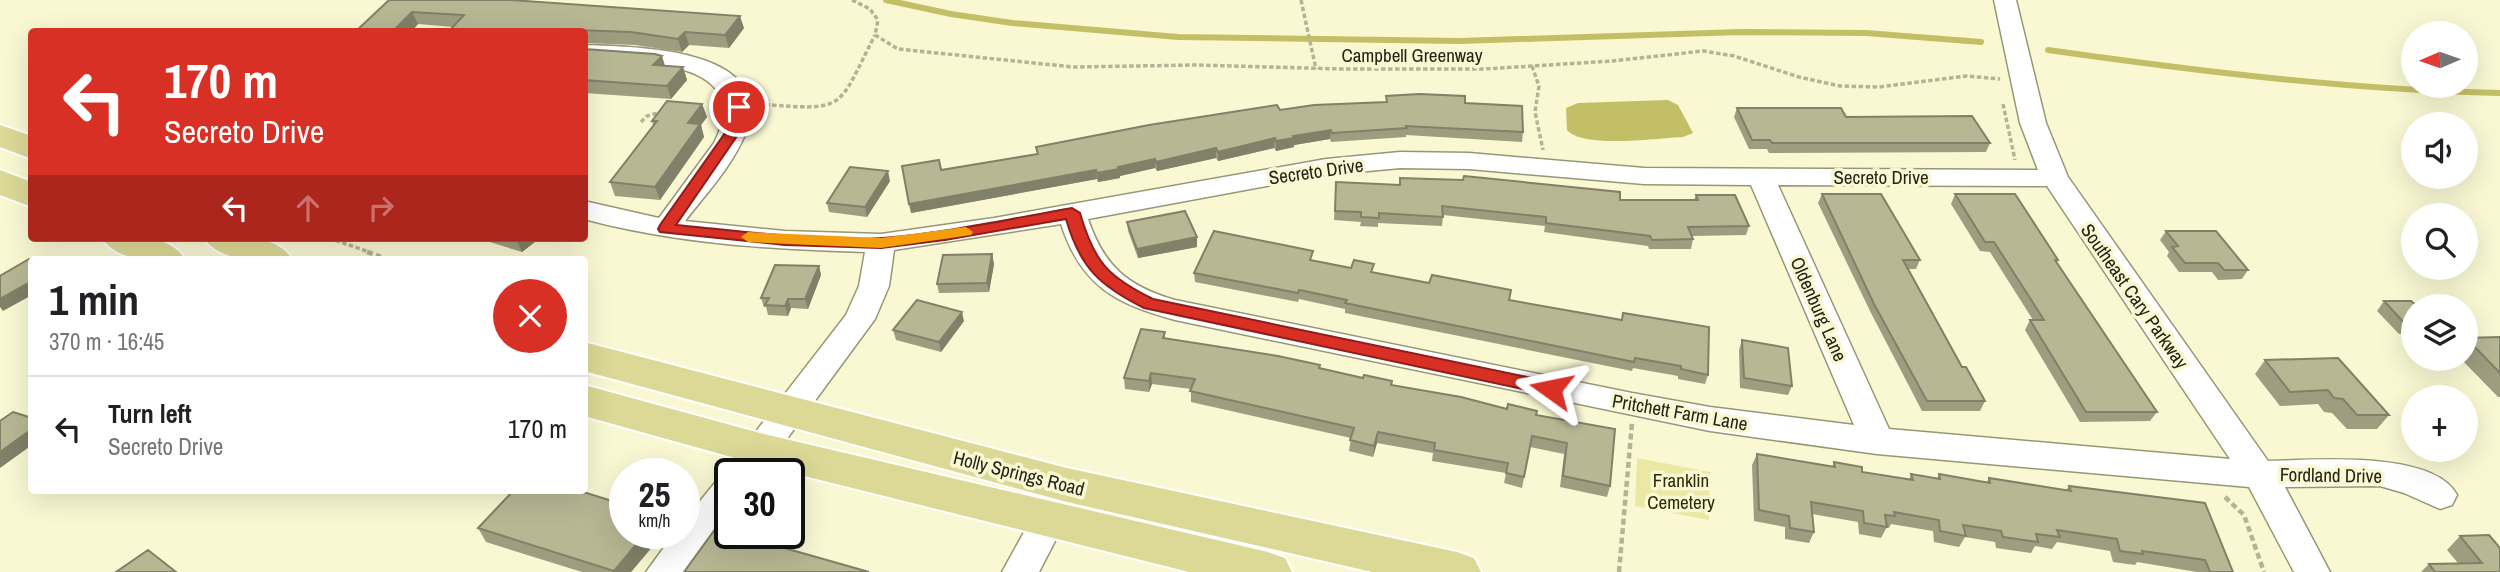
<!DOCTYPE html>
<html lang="en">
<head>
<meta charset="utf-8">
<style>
	body { margin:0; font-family:"Archivo Narrow",sans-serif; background:#f6f6f6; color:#202124; height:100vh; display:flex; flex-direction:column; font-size:26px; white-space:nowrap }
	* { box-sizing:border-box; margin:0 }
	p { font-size:23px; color:#757577 }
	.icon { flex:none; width:38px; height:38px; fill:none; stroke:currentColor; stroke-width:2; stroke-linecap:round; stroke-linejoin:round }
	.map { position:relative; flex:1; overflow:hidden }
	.details { position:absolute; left:28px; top:256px; width:560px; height:238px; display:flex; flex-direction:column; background:#fff; border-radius:7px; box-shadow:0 7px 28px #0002 }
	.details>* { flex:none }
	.hud { position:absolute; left:28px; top:28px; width:560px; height:214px; border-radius:7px; box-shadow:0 7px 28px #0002; background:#d93025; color:#fff; overflow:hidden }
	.needle { width:46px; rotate:268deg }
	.fabs { position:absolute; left:2401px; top:21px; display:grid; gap:14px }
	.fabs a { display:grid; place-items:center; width:77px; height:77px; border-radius:50%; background:#fff; box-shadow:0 7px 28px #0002; font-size:35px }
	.speed { position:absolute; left:609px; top:458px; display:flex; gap:14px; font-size:35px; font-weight:700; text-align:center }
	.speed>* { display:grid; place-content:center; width:91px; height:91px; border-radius:50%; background:#fff; box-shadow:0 7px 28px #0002; line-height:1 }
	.speed small { font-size:18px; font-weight:400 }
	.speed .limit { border:4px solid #111; border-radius:10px; background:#fff; color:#111 }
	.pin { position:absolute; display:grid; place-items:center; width:60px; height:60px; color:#fff; margin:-30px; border:4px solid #fff; border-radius:50%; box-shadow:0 2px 7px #0007 }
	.me { position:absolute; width:77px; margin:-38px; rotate:282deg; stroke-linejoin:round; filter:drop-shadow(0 0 5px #0008) }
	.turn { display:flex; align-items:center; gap:24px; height:147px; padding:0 21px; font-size:32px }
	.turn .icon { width:91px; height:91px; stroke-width:2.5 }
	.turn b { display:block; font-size:49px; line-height:60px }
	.lanes { display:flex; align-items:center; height:66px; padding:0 21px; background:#0003; justify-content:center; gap:35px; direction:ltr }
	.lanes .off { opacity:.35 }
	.round { display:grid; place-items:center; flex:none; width:74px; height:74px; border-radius:37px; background:#f6f6f6 }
	.headline { display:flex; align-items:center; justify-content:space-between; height:119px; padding:0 21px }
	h1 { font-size:42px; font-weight:800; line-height:52px }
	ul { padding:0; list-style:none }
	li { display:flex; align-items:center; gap:21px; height:105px; padding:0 21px; border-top:2px solid #e0e0e0 }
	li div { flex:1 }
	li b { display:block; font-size:26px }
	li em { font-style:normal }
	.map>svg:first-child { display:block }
	.green { fill:#eae8a3 }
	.forest { fill:#c3bf66 }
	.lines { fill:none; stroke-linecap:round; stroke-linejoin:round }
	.stream { stroke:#c3bf66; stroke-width:6 }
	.minor-casing { stroke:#989775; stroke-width:3 }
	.major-casing { stroke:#fff; stroke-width:4 }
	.path-far1 { stroke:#b4b395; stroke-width:3.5; stroke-dasharray:4.5 2.5; stroke-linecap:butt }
	.path { stroke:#b4b395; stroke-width:4.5; stroke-dasharray:6 3.5; stroke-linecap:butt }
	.minor { fill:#fff; fill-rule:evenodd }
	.major { fill:#dcd996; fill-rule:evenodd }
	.wall { fill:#9e9d7f }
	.shaded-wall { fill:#818068 }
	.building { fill:#b8b794; stroke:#818068; stroke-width:2 }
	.route { fill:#d93025; stroke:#8d1f18; stroke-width:2 }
	.slow { fill:#f59e0b }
	.labels { text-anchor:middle; stroke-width:7; stroke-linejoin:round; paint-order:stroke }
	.street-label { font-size:19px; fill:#252417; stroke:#f9f8d3 }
	.park-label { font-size:19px; fill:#2d2b03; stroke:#f9f8d3 }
</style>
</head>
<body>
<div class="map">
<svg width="2500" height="572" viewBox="0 0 2500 572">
	<rect width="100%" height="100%" fill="#f9f8d3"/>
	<path class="green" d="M1637 458 1710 472 1709 520 1635 506Z"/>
	<path class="forest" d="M1668 100 1678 105 1693 133 1683 137C1658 138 1583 149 1567 130L1566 108 1578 103Z"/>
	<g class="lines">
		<path class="stream" d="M886 0 951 14 1012 23 1178 37 1459 41 1741 32 1866 33 1981 42
			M2048 50C2197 71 2349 90 2500 93"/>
		<g class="minor-casing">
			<path id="minor" d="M1994 0H2016L2046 123 2068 177 2268 461C2313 460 2434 450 2457 495L2452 505 2440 509 2404 493 2380 486 2285 487 2330 572H2294L2249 487 1877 454 1710 431 1175 320C1116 304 1081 286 1061 224L894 250 889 286 875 319 761 474H730V515L685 572H646L674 534H684V521L718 479 726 477 725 474 730 465 846 315 859 286 865 252C770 249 677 244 584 219V201L659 218 714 143C757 58 637 62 584 59V45C635 47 776 47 746 132 734 164 706 194 685 221L785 231 881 234 994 218 1326 159 1400 152 1469 153 1644 168 2038 170 2020 123ZM1400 168 1469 169 1644 184 1751 185 1854 425 1710 407 1632 393 1175 300C1127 286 1104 266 1088 219L1326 175ZM1778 185 2047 186 2230 459 1889 429Z
				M1067 472 1079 476 1084 485 1039 572H1002L1055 476Z"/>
		</g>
		<g class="major-casing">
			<path id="major" d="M0 125 32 136V159L0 147Z
				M0 170 32 182V207L0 195Z
				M102 238C130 238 168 232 185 259 157 259 120 265 102 238Z
				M204 238C232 238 275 232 292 259 264 259 222 265 204 238Z
				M584 342 1067 468 1457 552 1474 558 1481 572H1372L1067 502 584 371Z
				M584 385 760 433 1268 552 1285 558 1292 572H1189L760 465 584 416Z"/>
		</g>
		<path class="path-far1" d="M852 0 870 9 878 20 875 35 898 49 1073 67 1196 65 1343 69H1484L1612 61 1703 51 1734 56 1799 77 1840 86 1879 87 1966 76 2000 79
			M1301 0 1316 69
			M1532 66 1539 86 1535 112 1543 150
			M758 104C848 111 836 111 875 35
			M2003 104 2015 160
			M641 122 647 116 665 111
			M329 238 372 253"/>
		<path class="path" d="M367 252 379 256 375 259
			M2225 497 2244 515 2264 572
			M1619 572 1632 423"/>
		<use href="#minor" class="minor"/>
		<use href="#major" class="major"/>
	</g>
	<path class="wall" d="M389 0 518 1 744 28 729 48 689 45 682 52 635 45 584 43V32H448L453 27 418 24 411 32H355Z
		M584 49 665 66 683 67 687 80 671 99 584 93Z
		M1386 96 1465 103 1523 132 1522 142 1406 135V137L1331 142 1330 139 1294 145V147L1276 151 1274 148 1218 161 1216 158 1157 171 1155 168 1120 176V178L1098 182 1097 179 911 213 941 170 1037 154 1036 147 1280 110 1386 102Z
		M702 104 707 117 701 125 704 137 660 200 615 196 610 182 653 125 652 121Z
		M1737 108 1846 117 1990 143 1986 152 1769 153 1767 149H1749L1734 117Z
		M1400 178 1620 200H1694L1696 195 1749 226 1746 235 1692 236 1693 239 1691 249H1649L1648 246 1544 232 1545 226 1443 215 1442 226 1378 223V227L1360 226 1361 222 1334 220 1336 182 1399 185Z
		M890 181 867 217 829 212 827 203Z
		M1822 194 1920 260 1916 269H1908L1962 367 1985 401 1980 411H1922L1871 313 1818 203Z
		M1955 194 2058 260 2057 263 2157 412 2150 421 2080 422 2025 330 2030 320H2033L1990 252 1980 251 1951 204Z
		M1127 222 1197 247 1138 258 1128 231Z
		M2166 231 2248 270 2242 279 2218 280 2212 272H2179L2167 256 2169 252 2160 240Z
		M477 238H540L522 252Z
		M992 254 994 264 989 292 939 293 937 284Z
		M1312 261 1509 300 1708 375 1705 384 1678 379V376L1633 368 1632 371 1345 313V309L1299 299 1298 302 1195 282 1194 273Z
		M819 266 821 275 808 309 791 308 788 316 768 315 766 307H764L761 298Z
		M2384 301 2413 306V334H2399L2377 311Z
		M964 321 941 352 896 340 893 330Z
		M1165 332V338L1320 365V368L1391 385 1536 415 1610 486 1607 497 1560 487 1564 454 1530 447 1522 488 1504 483 1506 473 1432 461 1433 453 1377 443 1373 457 1349 451 1351 438 1191 402V389L1152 384 1149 392 1125 389 1124 378Z
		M2500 337V397H2498L2461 359H2466V338Z
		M1742 340 1792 386 1788 395 1740 388 1739 350Z
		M2265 360 2389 415 2377 429H2347L2332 413 2324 412 2318 404 2280 406 2255 374Z
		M1757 454 1832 467 1834 462 1862 472 1909 480 1911 474 1937 479 1939 474 1986 483 1989 478 2066 490 2069 486 2233 572H2197L2137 562 2135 565 2113 562 2110 551 2057 542 2052 549 2035 546 2031 553 1996 548 1995 542 1965 537 1959 547 1934 542 1933 531 1891 524 1889 528 1887 527 1881 538 1859 534 1858 522 1812 514 1814 532 1809 543 1785 539V527L1754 521 1752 465Z
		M478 528 625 534H663L631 572H582L486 542Z
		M2460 536 2500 572H2421L2429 564 2458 563 2447 550Z"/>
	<path class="shaded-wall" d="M412 12 418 24 411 32H392Z
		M740 16 744 28 729 48 725 35Z
		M685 32 689 45 682 52 678 39Z
		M662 56 666 69 653 65Z
		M683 67 687 80 671 99 667 86Z
		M702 104 707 117 701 125 704 137 660 200 655 187 688 123Z
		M1331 130 1330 139 1294 145V147L1276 151V141L1293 136Z
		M1275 138 1274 148 1218 161V152Z
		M1216 148V158L1157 171 1156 162Z
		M1155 159V168L1120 176V178L1098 182 1097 173 1118 167Z
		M1096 170 1097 179 911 213 909 204Z
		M888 171 890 181 867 217 865 207Z
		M1197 237V247L1138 258 1137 249Z
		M517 238H540L522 252 516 239Z
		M992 254 994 264 989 292 987 283Z
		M819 266 821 275 808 309 805 299Z
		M32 281V295L3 311 0 307V299Z
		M788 299 791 308 788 316 785 306Z
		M962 312 964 321 941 352 939 342Z
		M1151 373 1152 384 1149 392V381Z
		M32 429V445L0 468V452Z
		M1378 432 1377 443 1373 457 1374 446Z
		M645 534H663L631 572H615L614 571Z"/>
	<path class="building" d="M389 0H511L740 16 725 35 685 32 678 39 631 32 577 30V32H448L464 15 412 12 392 32H355Z
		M584 49 655 54 662 56 653 65 683 67 667 86 584 80Z
		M1419 94 1465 96V103L1522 106 1523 132 1406 126 1407 128 1332 133 1331 130 1293 136 1294 138 1276 141 1275 138 1218 152 1216 148 1156 162 1155 159 1118 167 1119 169 1097 173 1096 170 909 204 902 166 939 160 941 170 1038 154 1036 147 1149 125 1277 105 1280 110 1314 105 1387 102 1386 96Z
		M667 101 702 104 688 123 700 124 655 187 610 182 657 121H652Z
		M1737 108H1841L1846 117 1972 116 1990 143H1772L1770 140H1752Z
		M850 167 888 171 865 207 827 203Z
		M1464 176 1620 192V200H1698L1696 195H1735L1749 226 1688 227 1693 239 1652 240 1650 236 1546 223V217L1442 206 1443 217 1379 213V218L1361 217V212L1335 211 1336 182 1400 185V178L1463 180Z
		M1822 194H1881L1920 260H1903L1962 367H1966L1985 401H1927L1874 304Z
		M1955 194H2015L2058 260H2055L2157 412H2086L2030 320H2044L1994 242H1985Z
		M1185 211 1197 237 1137 249 1127 222Z
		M1214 231 1313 251 1310 260 1351 268 1354 260 1374 264 1371 272 1429 283 1432 275 1511 290 1509 300 1622 320 1623 313 1709 327 1708 375 1681 369V366L1635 358 1634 362 1345 303 1347 300 1299 290 1298 293 1194 273Z
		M2166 231H2216L2248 270H2224L2218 263H2185L2172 247 2178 246Z
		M992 254 987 283 937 284 943 255Z
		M29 259 32 260V281L0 299V276Z
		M775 265 819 266 805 299H788L785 306 765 305 769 298H761Z
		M917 300 962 312 939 342 893 330Z
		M2384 301H2411L2417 306H2413V324L2406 325Z
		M1141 329 1165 332 1163 338 1278 356 1320 365 1319 368 1363 378 1364 375 1392 381 1391 385 1461 397 1507 409 1508 404 1537 411 1536 415 1615 429 1610 486 1563 476 1567 443 1532 436 1524 477 1506 473 1508 463 1434 450 1435 443 1378 432 1374 446 1350 440 1354 428 1190 391 1195 379 1151 373 1149 381 1124 378Z
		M2500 337V373L2466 338Z
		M1742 340 1788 348 1792 386 1744 378Z
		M2338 358 2389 415H2357L2343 399 2334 398 2328 390 2290 392 2265 360Z
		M13 412 32 418V429L0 452V421Z
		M1757 454 1835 467 1834 462 1862 467V472L1913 480 1911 474 1940 479 1939 474 1990 483 1989 478 2071 491 2069 486 2205 503 2233 572H2210L2205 560 2142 551 2143 554 2120 551 2117 539 2057 530 2060 537 2036 534 2038 542 2003 537 2001 531 1963 525 1966 536 1940 531 1939 520 1894 512 1895 516 1885 515 1887 527 1864 523 1863 511 1811 502 1814 532 1790 528 1789 516 1759 510Z
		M514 490H577L625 505V534H645L614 571 478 528Z
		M716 528 730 532V534H735L869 572H684Z
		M2489 535 2500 548V572H2435L2429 564 2482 563 2460 536Z
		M148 550 176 572H116Z"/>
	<path class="route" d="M739 103 745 107 739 133 676 225C741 231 818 242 883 238 946 233 1009 219 1072 208L1080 213C1094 262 1108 277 1153 299L1551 382 1560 389 1551 395 1144 308C1100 286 1080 268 1066 219L945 240 881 248 785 245 660 232 658 229 660 225 725 133 732 107Z"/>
	<path class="slow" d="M966 227 973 232 971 235 881 248 748 242 741 237 748 232 881 238Z"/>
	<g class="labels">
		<g class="street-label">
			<text x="1412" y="62">Campbell Greenway</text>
			<text transform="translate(1316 171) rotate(-8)" y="7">Secreto Drive</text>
			<text x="1881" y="184">Secreto Drive</text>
			<text transform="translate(2135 296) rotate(55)" y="7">Southeast Cary Parkway</text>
			<text transform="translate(1819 309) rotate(66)" y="7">Oldenburg Lane</text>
			<text transform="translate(1680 412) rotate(10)" y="7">Pritchett Farm Lane</text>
			<text transform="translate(1019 473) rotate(14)" y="7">Holly Springs Road</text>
			<text transform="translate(2331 475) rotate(1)" y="7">Fordland Drive</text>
		</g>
		<g class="park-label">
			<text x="1681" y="487">Franklin<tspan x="1681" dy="22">Cemetery</tspan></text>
		</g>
	</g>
</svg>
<div class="fabs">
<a><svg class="needle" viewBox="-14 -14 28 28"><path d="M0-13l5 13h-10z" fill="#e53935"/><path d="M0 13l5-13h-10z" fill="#757577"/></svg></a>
<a><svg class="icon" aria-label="sound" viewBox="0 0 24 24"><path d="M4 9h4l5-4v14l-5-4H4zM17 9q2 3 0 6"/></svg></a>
<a><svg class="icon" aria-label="search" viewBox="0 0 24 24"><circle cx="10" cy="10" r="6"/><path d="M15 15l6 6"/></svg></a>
<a><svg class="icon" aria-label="layers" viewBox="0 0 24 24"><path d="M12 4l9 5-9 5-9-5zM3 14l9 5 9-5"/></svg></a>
<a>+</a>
</div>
<div class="speed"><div>25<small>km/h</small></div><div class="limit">30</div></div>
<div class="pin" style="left:739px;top:107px;background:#d93025"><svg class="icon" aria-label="arrive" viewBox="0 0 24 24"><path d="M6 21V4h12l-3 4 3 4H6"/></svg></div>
<svg class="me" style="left:1551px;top:389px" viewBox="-20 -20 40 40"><path d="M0-17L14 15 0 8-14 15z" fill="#d93025" stroke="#fff" stroke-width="4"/></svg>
<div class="hud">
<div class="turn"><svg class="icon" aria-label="left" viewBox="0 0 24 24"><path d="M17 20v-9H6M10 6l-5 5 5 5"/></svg><div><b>170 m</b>Secreto Drive</div></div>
<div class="lanes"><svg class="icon" aria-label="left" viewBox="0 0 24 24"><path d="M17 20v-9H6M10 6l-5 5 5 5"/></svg><svg class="icon off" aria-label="ahead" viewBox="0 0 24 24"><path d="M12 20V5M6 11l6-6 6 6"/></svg><svg class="icon off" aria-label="right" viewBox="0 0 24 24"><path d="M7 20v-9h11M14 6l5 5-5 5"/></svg></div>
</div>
<section class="details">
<div class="headline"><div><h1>1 min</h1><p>370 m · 16:45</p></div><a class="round" style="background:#d93025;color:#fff"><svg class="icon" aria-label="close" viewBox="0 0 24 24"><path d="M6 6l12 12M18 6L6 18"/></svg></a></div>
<ul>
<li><svg class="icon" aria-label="left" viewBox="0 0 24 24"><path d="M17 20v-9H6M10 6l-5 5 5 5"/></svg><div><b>Turn left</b><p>Secreto Drive</p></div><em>170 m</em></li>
</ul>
</section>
</div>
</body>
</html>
